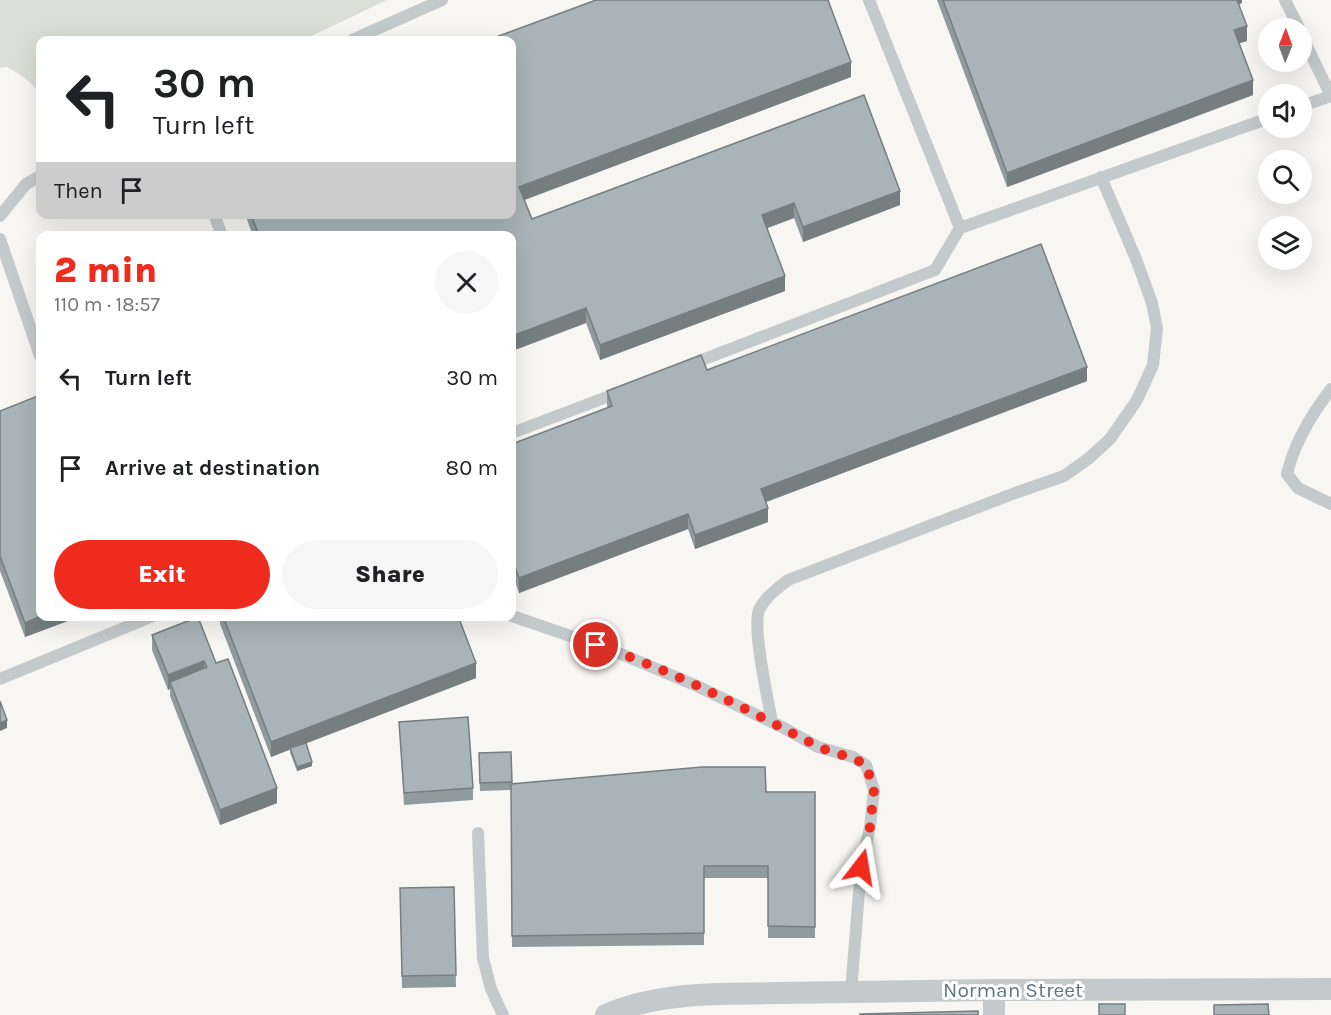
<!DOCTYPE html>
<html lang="en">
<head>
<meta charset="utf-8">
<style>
	body { margin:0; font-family:Karla,sans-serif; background:#f6f6f6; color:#202124; height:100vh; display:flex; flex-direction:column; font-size:22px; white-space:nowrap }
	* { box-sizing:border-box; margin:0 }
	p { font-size:20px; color:#757577 }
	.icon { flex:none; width:33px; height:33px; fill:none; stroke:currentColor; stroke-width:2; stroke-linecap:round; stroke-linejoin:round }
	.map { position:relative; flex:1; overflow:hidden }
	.panel { position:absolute; left:36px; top:231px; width:480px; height:390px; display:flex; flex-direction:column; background:#fff; border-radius:12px; box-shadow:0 6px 24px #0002 }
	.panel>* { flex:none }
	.guide { position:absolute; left:36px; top:36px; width:480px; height:183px; border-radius:12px; box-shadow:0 6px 24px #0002; background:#fff; color:#202124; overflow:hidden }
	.needle { width:39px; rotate:1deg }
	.fabs { position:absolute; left:1258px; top:18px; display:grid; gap:12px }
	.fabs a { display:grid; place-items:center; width:54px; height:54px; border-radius:50%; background:#fff; box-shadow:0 6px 24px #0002; font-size:30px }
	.pin { position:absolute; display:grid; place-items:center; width:51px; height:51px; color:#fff; margin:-26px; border:3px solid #fff; border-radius:50%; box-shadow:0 2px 6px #0007 }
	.me { position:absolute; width:66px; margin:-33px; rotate:14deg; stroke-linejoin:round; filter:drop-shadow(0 0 4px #0008) }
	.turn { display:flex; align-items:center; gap:21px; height:126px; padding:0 18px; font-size:27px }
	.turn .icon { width:78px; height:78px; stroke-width:2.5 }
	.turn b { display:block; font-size:42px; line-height:51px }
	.then { display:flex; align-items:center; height:57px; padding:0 18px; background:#0003; gap:12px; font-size:22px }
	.round { display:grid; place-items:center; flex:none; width:63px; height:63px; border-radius:32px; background:#f6f6f6 }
	.headline { display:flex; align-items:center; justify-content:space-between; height:102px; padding:0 18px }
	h1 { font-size:36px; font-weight:800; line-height:45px; color:#ee2b1c }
	.cta { display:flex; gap:12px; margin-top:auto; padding:12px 18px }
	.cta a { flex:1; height:69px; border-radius:36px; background:#ee2b1c; color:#fff; font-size:24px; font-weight:800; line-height:69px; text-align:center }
	.cta a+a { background:#f6f6f6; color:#202124 }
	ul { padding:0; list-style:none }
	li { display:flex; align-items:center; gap:18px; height:90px; padding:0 18px }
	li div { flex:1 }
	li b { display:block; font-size:22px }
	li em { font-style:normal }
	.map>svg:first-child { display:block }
	.green { fill:#d9dfd4 }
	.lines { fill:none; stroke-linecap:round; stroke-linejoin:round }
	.lane { stroke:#c4c9cb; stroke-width:12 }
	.street { stroke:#c4c9cb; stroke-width:22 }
	.wall { fill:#909b9d }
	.shaded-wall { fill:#767e80 }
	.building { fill:#a8b4b7; stroke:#767e80; stroke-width:1.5 }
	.route { stroke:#ee2b1c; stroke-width:10; stroke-dasharray:0 18 }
	.labels { text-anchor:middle; stroke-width:6; stroke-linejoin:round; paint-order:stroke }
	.street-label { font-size:21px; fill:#607780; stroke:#fff }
</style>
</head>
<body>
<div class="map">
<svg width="1331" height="1015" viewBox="0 0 1331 1015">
	<rect width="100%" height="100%" fill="#f7f6f3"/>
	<path class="green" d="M0 0H387L303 40H40V95C32 82 21 75 7 67L0 68Z"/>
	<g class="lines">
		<path class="lane" d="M869 0 960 228 1269 118
			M1285 0 1299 28
			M1302 36 1331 96
			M352 40 442 0
			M1302 106 1331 96
			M214 214 222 236
			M0 216 26 184 40 176
			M0 239 40 356
			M689 365 935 270 960 228
			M1331 389C1312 414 1294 443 1287 474L1298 488 1331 504
			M512 433 620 392
			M512 616 614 651 697 686 782 727 818 747 853 757 866 765 874 790 870 827 861 867 851 992
			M0 679 153 616
			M772 722C768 700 752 628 759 610 765 597 777 589 788 580L1015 493 1064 476 1088 459 1110 439 1137 400 1153 365 1157 328 1152 303 1136 259 1101 177
			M478 833 483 958 491 989 503 1015"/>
		<path class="street" d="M994 990V1015
			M606 1015C641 999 682 995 719 994L994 990 1331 989"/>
	</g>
	<path class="wall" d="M937 0H1242V3L1239 4 1247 41 1239 43 1253 95 1007 187Z
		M512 40 851 77 524 200 532 219 864 95 900 205 803 242 794 218 767 228 785 291 600 360 586 323 512 351V236H253L245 214H512Z
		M707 370 1087 381 766 502 768 522 695 549 688 529 519 593 512 573V444L608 408 607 406V391Z
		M0 411 40 616H81L25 637 0 571Z
		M220 616H458L476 678 306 743 312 766 297 771 290 752V749L271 757 220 624Z
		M152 635 216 663 277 803 220 825 170 696V689L168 690 152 650Z
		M399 722 473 788V800L404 805Z
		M511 752 512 784 766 792H815V938H768V878H704V945L512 947 511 790 480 791 479 761Z
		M454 887 456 987 402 988 400 888Z"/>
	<path class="shaded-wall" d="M1234 0H1242V3L1234 6Z
		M1247 26V41L1234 45V30Z
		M851 62V77L519 202V187Z
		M1253 80V95L1007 187V173Z
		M900 191V205L803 242V227Z
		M794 203V218L762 230V215Z
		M785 276V291L600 360V345Z
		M586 308V323L512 351V336Z
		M1087 367V381L761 504V489Z
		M768 508V522L695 549V535Z
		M688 514V529L519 593V578Z
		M41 616H81L25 637V623Z
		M204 661V676L170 682V689L168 690V675Z
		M476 663V678L271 757V742Z
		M7 720V728L0 731V723Z
		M312 762V766L297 771V767Z
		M277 788V803L220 825V810Z"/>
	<path class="building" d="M596 0H828L851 62 519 187 532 219 864 95 900 191 803 227 794 203 762 215 785 276 600 345 586 308 512 336V236H259L251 214H512V40H488Z
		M943 0H1237L1247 26 1234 30 1253 80 1007 173Z
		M1041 244 1087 367 761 489 768 508 695 535 688 514 519 578 512 558V444L612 406 607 391 701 355 707 370Z
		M40 395V616H41L25 623 0 556V411Z
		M223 616H458L476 663 271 742Z
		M198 617 216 663 228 659 277 788 220 810 170 682 207 667 204 661 168 675 152 635Z
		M0 701 7 720 0 723Z
		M468 717 473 788 404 793 399 722Z
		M306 743 312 762 297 767 290 748Z
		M511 752 512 782 480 783 479 753Z
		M702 767H765L766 792H815V927L768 926V866H704V933L512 936 511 784Z
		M454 887 456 975 402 976 400 888Z
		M1099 1004H1125V1015H1099Z
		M1268 1004 1269 1015H1214V1005Z
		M978 1011V1015H860V1014Z"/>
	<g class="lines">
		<path class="route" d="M596 645C672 670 744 708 815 745 832 754 850 755 866 765L874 790 870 827 861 867"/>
	</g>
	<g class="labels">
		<g class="street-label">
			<text x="1013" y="997">Norman Street</text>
		</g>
	</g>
</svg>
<div class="fabs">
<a><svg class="needle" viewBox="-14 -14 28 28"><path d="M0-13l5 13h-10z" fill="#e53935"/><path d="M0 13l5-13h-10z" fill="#757577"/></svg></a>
<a><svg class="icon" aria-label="sound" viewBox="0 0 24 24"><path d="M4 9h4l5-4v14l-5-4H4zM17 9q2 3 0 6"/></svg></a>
<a><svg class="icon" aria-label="search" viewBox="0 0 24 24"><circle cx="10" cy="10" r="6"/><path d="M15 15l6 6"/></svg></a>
<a><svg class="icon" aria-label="layers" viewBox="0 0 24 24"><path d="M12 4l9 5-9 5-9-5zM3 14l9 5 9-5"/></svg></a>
</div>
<div class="pin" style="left:596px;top:645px;background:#d93025"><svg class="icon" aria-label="arrive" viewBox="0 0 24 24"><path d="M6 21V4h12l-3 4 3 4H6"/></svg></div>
<svg class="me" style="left:861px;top:867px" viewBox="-20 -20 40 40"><path d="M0-17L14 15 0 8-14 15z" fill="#ee2b1c" stroke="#fff" stroke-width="4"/></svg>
<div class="guide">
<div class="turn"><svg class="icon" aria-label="left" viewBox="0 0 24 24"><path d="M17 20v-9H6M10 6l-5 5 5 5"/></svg><div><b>30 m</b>Turn left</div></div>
<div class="then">Then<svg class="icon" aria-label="arrive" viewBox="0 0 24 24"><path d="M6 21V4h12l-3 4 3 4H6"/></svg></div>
</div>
<section class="panel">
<div class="headline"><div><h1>2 min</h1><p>110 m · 18:57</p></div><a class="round"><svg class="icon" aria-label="close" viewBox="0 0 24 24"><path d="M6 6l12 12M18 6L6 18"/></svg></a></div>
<ul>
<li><svg class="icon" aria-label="left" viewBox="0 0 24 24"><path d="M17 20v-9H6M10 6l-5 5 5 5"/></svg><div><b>Turn left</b></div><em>30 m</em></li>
<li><svg class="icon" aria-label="arrive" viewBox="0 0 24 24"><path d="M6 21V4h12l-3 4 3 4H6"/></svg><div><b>Arrive at destination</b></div><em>80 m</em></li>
</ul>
<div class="cta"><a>Exit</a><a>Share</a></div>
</section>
</div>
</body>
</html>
